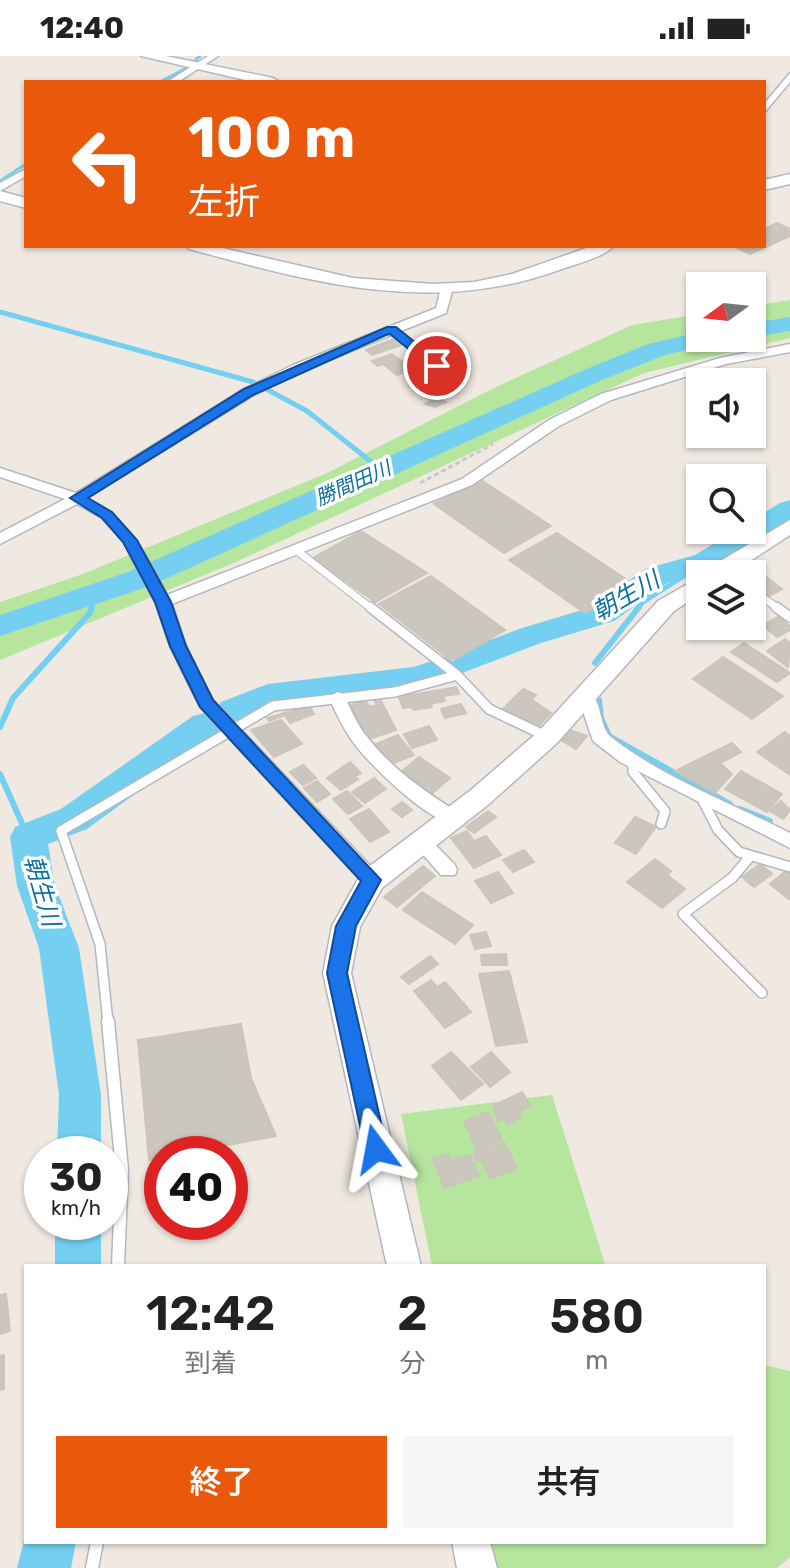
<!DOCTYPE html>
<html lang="ja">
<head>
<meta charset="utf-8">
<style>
	body { margin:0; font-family:Rubik,"Noto Sans JP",sans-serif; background:#f6f6f6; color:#222; height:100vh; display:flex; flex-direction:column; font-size:30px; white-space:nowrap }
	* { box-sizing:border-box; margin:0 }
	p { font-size:26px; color:#767676 }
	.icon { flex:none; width:44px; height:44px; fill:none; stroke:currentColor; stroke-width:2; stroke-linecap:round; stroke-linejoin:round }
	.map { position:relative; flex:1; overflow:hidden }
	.drawer { position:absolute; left:24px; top:1208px; width:742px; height:280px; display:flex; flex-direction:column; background:#fff; border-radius:0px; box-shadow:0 2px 6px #0004 }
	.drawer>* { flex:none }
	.banner { position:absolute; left:24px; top:24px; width:742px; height:168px; border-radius:0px; box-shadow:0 2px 6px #0004; background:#ea580c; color:#fff; overflow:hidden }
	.needle { width:52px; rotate:255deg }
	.buttons { position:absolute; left:686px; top:216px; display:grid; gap:16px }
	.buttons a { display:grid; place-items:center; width:80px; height:80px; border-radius:0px; background:#fff; box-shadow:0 2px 6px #0004; font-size:40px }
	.speed { position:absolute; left:24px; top:1080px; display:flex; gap:16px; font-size:40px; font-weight:700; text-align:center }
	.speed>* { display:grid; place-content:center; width:104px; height:104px; border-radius:50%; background:#fff; box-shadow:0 2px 6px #0004; line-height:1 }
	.speed small { font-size:20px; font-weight:400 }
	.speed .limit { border:12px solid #d22; background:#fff; color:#111 }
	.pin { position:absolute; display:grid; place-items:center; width:68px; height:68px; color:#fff; margin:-34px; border:4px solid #fff; border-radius:50%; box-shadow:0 2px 8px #0007 }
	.me { position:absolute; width:88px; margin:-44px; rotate:347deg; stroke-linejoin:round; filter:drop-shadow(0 0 6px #0008) }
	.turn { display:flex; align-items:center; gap:28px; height:168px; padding:0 32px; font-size:36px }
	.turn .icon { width:104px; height:104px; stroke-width:2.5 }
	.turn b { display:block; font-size:56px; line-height:68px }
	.eta { display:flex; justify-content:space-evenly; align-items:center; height:136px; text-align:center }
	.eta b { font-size:48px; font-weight:600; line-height:56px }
	.button { display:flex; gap:16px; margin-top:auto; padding:16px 32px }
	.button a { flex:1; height:92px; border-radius:0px; background:#ea580c; color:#fff; font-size:32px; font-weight:600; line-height:92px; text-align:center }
	.button a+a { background:#f6f6f6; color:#222 }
	.status { display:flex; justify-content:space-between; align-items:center; height:56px; padding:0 40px; background:#fff; direction:ltr }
	.status svg { height:22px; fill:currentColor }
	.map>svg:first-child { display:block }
	.green { fill:#b6e59e }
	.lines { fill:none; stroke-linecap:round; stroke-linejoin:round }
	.stream-far2 { stroke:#75cff0; stroke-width:3 }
	.stream-far1 { stroke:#75cff0; stroke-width:5 }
	.stream { stroke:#75cff0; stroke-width:6 }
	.river { fill:#75cff0; fill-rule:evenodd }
	.building { fill:#cbc7bf; stroke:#cbc5ba; stroke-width:2 }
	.lane-far2-casing { stroke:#b4b7c1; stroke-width:9 }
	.lane-far1-casing { stroke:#b4b7c1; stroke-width:12 }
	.lane-casing { stroke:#b4b7c1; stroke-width:15 }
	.street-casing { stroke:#b4b7c1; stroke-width:3 }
	.secondary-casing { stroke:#b4b7c1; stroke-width:3 }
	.path { stroke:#c9c9c9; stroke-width:3; stroke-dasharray:5 3; stroke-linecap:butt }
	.lane-far2 { stroke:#fff; stroke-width:7 }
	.lane-far1 { stroke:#fff; stroke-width:9 }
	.lane { stroke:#fff; stroke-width:12 }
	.street { fill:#fff; fill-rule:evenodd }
	.secondary { fill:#fff; fill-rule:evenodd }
	.route { fill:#1a73e8; stroke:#114b97; stroke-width:2 }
	.labels { text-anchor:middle; stroke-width:7; stroke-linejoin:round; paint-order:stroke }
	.far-water-label { font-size:20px; font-style:italic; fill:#0d6fa3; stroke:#fff }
	.water-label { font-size:24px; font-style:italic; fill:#0d6fa3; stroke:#fff }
</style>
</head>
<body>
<div class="status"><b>12:40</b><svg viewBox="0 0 49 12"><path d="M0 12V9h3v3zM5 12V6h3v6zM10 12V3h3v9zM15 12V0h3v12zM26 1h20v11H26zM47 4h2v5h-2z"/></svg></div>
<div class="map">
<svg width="790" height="1512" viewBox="0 0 790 1512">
	<rect width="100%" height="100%" fill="#efe9e1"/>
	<path class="green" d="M790 244V282L644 317 238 505 0 604V546L83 518 325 418 494 332 632 269 700 258V282H752V250Z
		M552 1039 605 1208 608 1210H432L401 1058Z
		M764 1309 790 1315V1501L777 1512H494L489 1486H764Z"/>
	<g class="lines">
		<path class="stream-far2" d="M160 26 188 11 200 0
			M0 125 26 108"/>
		<path class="stream-far1" d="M0 256 253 326 307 355 383 415
			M91 553 95 538
			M637 553 643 546 706 506"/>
		<path class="stream" d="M595 607 639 551
			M599 644 601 662 609 680 730 748
			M0 671 13 642 90 557 92 551
			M0 718 28 781
			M740 753 770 765"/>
		<path class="river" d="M790 261V275L752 281V267Z
			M700 276V282H718L715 287 665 299 602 324 150 530 0 580V559L128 516 584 314 648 288Z
			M790 444V466L717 513 667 527 614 565 541 587 428 630 273 651 233 666 221 662 216 654 221 646 268 628 413 611 442 602 519 573 592 551 645 513 695 499 736 474H752V464L780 447Z
			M205 657 217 660 222 669 217 678 87 773 48 788 55 830 79 892 101 1039V1098H57L59 1039 39 892 17 830 10 781 15 771 61 753 193 660Z
			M55 1166H101V1210H55Z
			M26 1477V1486H76L71 1512H17Z"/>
	</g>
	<path class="building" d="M777 167 790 173V180L750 198 733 190H764V173Z
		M394 283 402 289 372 299 366 294Z
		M392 298 412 313 397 319 383 308 378 310 372 305Z
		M429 311 436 316 416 322 410 318Z
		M424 323 443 338 438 340 446 346 435 351 425 348 431 345 409 329Z
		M481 424 551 470 504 497 434 448Z
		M361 475 427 517 375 546 313 502Z
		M557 477 633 528 585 557 509 504Z
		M762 518 782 533 769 540 752 528V524Z
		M431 520 505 574 452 605 379 548Z
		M778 561 790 570V574L777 581 763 569Z
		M785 583 790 587 788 611 767 595Z
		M744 587 790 617 777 626 731 596Z
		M723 601 783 640 752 663 693 623Z
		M456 631 459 638 443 640 445 645 430 648 432 651 414 654 411 651 403 652 399 641Z
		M523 633 536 639 532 644 551 657 538 671 503 653Z
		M380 643 396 674 369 683 347 650 365 645 370 651 377 649 374 644Z
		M461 648 466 657 445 662 441 653Z
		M309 650 314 658 290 667 285 659 269 665 267 662Z
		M281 664 302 688 274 701 251 674Z
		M429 670 437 684 412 692 404 678Z
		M570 674 587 680 576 693 561 684Z
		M785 676 790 680V719L757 696Z
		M398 679 414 699 389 709 374 689Z
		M732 687 741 696 720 707 732 718 715 737 675 715Z
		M419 701 450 722 429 740 404 723 407 720 401 716Z
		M350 706 361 717 354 721 358 723 341 734 327 722Z
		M303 709 316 722 303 729 290 716Z
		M741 715 782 738 767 756 725 733Z
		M374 722 386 733 365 747 352 736Z
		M317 725 330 738 317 746 304 732Z
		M347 735 362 750 348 758 333 743Z
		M781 745 790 754 783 763 770 755Z
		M402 746 412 754 402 761 392 753Z
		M369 753 389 776 370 786 350 763Z
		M488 755 496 761 474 777 466 771Z
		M635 761 656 771 636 798 615 787Z
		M467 775 474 785 486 780 501 799 474 812 451 782Z
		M524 794 534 806 513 816 503 804Z
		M655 803 671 815 667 819 685 833 662 852 627 826Z
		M760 808 772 818 754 831 742 821Z
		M423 810 435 820 397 851 384 841Z
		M786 815 790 818V844L770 828Z
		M498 816 513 837 491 847 475 825Z
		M422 836 473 869 455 888 403 854Z
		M486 876 491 890 475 893 470 879Z
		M506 898 507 909H482L481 899Z
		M430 900 438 908 409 928 401 921Z
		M509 915 527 986 496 990 479 918Z
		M431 924 437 931 445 926 471 956 445 972 414 935Z
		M241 968 251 1022 276 1080 180 1098H162V1101L149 1104 138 984Z
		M451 996 483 1028 461 1044 432 1010Z
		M491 996 510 1016 490 1031 471 1011Z
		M522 1036 531 1050 519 1056 521 1061 508 1068 504 1062 498 1065 493 1050Z
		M488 1056 502 1084 477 1094 464 1065Z
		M505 1087 517 1113 490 1122 481 1104 477 1105 473 1097Z
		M448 1098 451 1105 470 1099 479 1120 444 1132 433 1103Z
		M6 1238 10 1275 0 1278V1239Z
		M4 1299V1333L0 1334V1300Z"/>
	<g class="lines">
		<g class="lane-far2-casing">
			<path id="lane-far2" d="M391 273 442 315
				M296 494 372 553
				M752 534 779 553"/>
		</g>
		<g class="lane-far1-casing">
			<path id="lane-far1" d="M370 551 457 619
				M776 551 790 561
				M633 705V716L665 755 661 768
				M700 739 718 774 739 796 790 811
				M749 802 732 822 683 858 762 937
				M108 967 100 888 61 775 273 650 395 636 457 619 489 653 548 681"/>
		</g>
		<g class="lane-casing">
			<path id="lane" d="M108 965 122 1114 118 1210
				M92 1512 97 1486"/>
		</g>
		<g class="street-casing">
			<path id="street" d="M208 0H218L178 26H167Z
				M790 17V26L764 57V48Z
				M26 113V120L0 135V127Z
				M447 228 453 232 446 257 301 315 254 339 87 442C131 467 144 496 167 539L462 423 549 364 601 338 720 302 790 288V296L726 308 611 344 559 370 472 429 172 548 186 590 213 644 379 819 381 824 379 829H365L200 651 170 590 155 546 124 486 102 462 77 448 0 488V477L65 443 0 421V412L76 437 244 333 293 309 436 252 441 232Z
				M586 635C603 640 598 671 611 681 658 719 735 749 790 777V792L620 706 593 685 578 641Z
				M337 636 343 638C350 651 355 664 364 677 389 711 424 735 459 757L462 762 459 767C435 774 367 706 353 686 343 672 336 657 329 642Z
				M423 780 429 782 455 809 457 814 455 819H441L417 792 414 787 417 782Z"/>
		</g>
		<g class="secondary-casing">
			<path id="secondary" d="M141 0H166L273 22 280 26H254Z
				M790 118V128L764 134V124Z
				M0 135 26 142V152L0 145Z
				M187 190H214L353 222 433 228 474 226 512 218 592 190H614C602 202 576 208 559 214 432 260 315 227 189 193Z
				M790 464V479L730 518H704L707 513Z
				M700 521V538L674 555 557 687 489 748 382 832 360 871 351 917 421 1210H387L323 917 332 870 362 816 471 734 539 675 658 545Z
				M452 1486H490L497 1512H457Z"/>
		</g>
		<path class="path" d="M420 427 493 388"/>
		<use href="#lane-far2" class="lane-far2"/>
		<use href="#lane-far1" class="lane-far1"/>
		<use href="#lane" class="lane"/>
		<use href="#street" class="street"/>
		<use href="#secondary" class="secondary"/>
	</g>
	<path class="route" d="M387 271H396L441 307V312H432L390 278 386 279 253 339 88 442 112 456 137 484 171 546 186 590 213 644 381 824 356 870 347 917 387 1093 384 1100 376 1103 368 1100 365 1093 327 917 336 870 361 825 200 651 170 590 155 546 123 486 102 462 70 442 244 333Z"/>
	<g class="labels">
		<g class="far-water-label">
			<text transform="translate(353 427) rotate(-24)" y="7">勝間田川</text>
		</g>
		<g class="water-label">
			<text transform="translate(626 540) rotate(-30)" y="8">朝生川</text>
			<text transform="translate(42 835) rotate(74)" y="8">朝生川</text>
		</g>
	</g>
</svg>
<div class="buttons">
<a><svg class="needle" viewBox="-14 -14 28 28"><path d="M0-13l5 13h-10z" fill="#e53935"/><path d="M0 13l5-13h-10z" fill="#767676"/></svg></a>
<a><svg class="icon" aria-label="sound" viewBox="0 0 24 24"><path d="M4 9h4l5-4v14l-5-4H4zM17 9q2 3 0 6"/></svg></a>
<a><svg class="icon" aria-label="search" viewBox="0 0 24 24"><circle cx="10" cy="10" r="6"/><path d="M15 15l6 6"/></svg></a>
<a><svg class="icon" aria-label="layers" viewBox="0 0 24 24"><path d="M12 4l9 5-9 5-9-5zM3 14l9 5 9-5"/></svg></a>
</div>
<div class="speed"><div>30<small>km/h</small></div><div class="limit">40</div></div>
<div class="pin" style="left:437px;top:310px;background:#d93025"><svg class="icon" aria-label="arrive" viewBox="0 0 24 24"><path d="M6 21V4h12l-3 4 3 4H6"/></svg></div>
<svg class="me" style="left:376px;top:1093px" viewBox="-20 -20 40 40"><path d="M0-17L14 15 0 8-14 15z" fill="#1a73e8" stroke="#fff" stroke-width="4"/></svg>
<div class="banner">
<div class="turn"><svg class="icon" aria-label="left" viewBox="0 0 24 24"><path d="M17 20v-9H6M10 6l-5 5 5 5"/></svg><div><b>100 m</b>左折</div></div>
</div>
<section class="drawer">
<div class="eta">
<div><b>12:42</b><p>到着</p></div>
<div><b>2</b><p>分</p></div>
<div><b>580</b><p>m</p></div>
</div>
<div class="button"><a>終了</a><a>共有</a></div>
</section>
</div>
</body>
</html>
